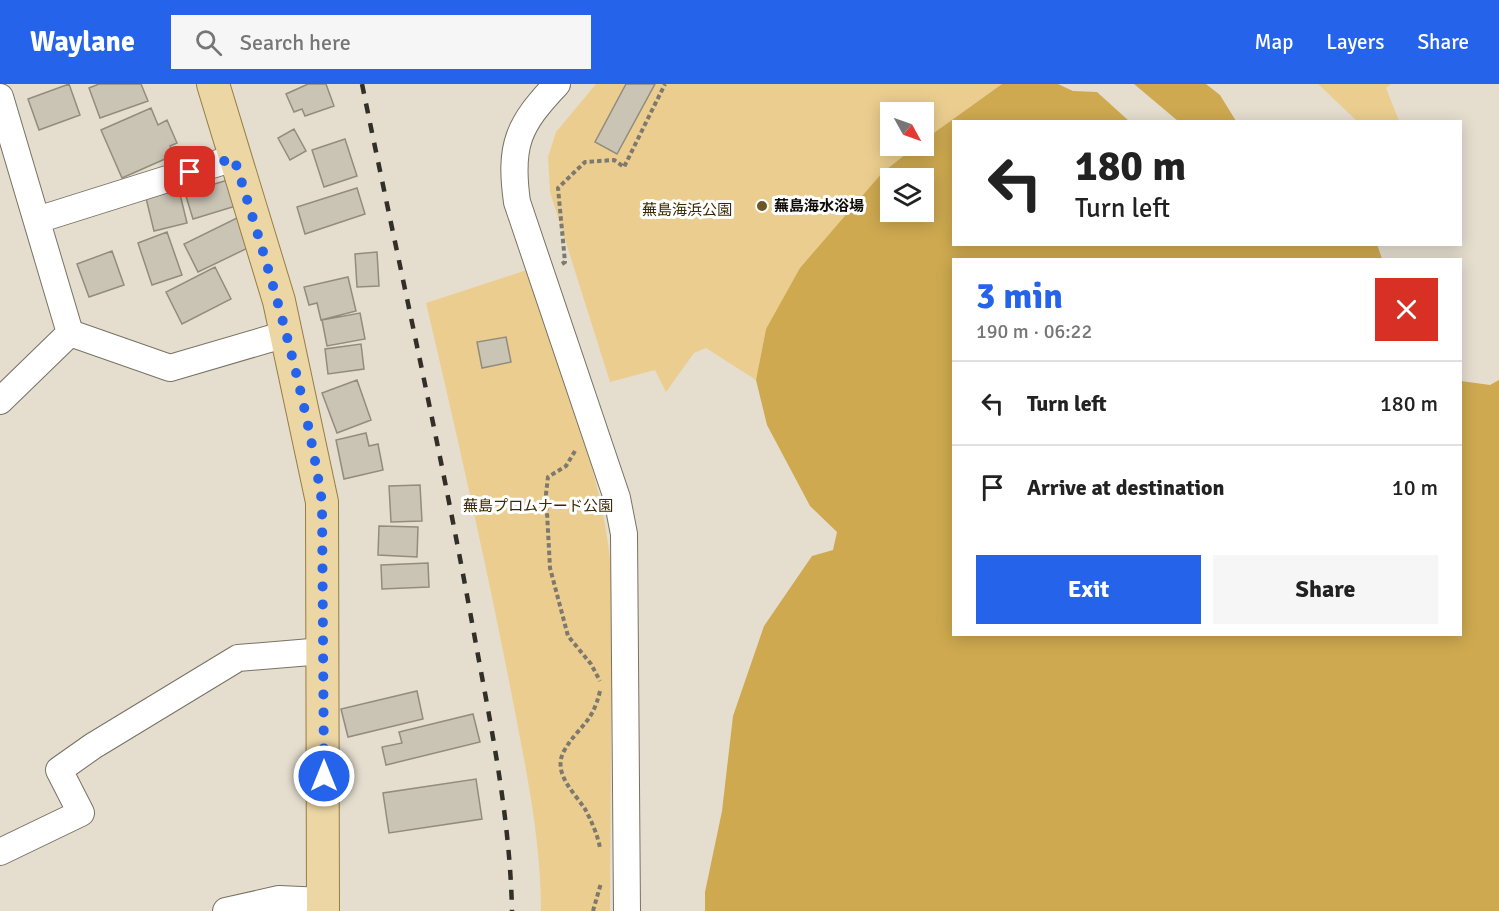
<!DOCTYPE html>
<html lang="en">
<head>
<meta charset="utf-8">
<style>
	body { margin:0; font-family:Signika,"Noto Sans JP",sans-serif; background:#f6f6f6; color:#222; height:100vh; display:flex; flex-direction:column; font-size:22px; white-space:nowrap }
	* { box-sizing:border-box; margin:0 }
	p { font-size:20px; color:#767676 }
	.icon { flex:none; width:33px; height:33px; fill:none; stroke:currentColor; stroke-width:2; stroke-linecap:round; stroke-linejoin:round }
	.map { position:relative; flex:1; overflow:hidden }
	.details { position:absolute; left:952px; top:174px; width:510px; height:378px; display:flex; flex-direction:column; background:#fff; border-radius:0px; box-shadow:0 3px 15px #0003 }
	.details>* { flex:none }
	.guide { position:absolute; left:952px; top:36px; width:510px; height:126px; border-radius:0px; box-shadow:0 3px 15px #0003; background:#fff; color:#222; overflow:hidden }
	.needle { width:39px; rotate:130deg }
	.fabs { position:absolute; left:880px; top:18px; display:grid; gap:12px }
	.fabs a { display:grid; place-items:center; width:54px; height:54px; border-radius:0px; background:#fff; box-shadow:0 3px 15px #0003; font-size:30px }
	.pin { position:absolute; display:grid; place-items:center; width:51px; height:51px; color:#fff; margin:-26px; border-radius:12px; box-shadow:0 3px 9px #0006 }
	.me { position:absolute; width:66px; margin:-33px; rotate:0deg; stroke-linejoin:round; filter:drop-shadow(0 0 4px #0008) }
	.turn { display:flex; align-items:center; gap:21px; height:126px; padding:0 24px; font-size:27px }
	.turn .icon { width:78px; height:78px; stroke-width:2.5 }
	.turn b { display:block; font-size:42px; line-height:51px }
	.round { display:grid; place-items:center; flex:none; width:63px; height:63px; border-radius:0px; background:#f6f6f6 }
	.overview { display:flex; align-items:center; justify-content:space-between; height:102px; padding:0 24px }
	h1 { font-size:36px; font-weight:800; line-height:45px; color:#2563eb }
	.button { display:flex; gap:12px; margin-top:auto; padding:12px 24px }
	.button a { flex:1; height:69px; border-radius:0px; background:#2563eb; color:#fff; font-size:24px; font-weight:800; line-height:69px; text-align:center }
	.button a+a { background:#f6f6f6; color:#222 }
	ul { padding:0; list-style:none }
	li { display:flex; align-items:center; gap:18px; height:84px; padding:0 24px; border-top:2px solid #e0e0e0 }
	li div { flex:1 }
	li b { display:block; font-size:22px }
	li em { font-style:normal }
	header { display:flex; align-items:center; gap:36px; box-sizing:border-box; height:84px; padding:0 30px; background:#2563eb; color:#fff }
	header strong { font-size:28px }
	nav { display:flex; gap:33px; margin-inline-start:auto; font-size:21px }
	.search { width:420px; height:54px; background:#f6f6f6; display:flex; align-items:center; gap:15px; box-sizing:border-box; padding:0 21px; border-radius:0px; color:#767676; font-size:22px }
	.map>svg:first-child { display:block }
	.green { fill:#ebce8f }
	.water { fill:#cea950; fill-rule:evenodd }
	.building { fill:#cac4b5; stroke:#938c7e; stroke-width:1.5 }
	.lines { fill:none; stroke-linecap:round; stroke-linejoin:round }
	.minor-casing { stroke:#787264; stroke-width:28 }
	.major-casing { stroke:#967d45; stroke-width:34 }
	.path { stroke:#7e796f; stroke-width:4; stroke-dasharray:4.5 3; stroke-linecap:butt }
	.minor { stroke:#fff; stroke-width:26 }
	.major { stroke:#ebd6a4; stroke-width:32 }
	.rail { stroke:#322f28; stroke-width:4.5; stroke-dasharray:10 10; stroke-linecap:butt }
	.route { stroke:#2563eb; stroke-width:10; stroke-dasharray:0 18 }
	.poi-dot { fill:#6b5726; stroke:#fff; stroke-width:2 }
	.labels { text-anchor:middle; stroke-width:6; stroke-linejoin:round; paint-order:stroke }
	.poi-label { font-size:15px; font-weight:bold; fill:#0f0c07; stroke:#fff; text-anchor:start }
	.park-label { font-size:15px; fill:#3b2b03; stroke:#fff }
</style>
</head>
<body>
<header>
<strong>Waylane</strong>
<div class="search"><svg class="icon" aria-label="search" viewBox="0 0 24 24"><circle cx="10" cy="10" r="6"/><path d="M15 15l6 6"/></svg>Search here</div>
<nav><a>Map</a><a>Layers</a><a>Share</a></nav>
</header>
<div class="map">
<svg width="1499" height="827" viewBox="0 0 1499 827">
	<rect width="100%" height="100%" fill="#e5decf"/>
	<path class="green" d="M596 0H1002L924 56V28H891V62H916L882 89 766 245 756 296 706 264 694 269 666 308 655 286 610 298 550 108 548 73 556 48Z
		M1318 0H1391L1386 4 1399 37H1357Z
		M527 186C560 287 604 388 612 495L610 827H541C541 751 524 676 510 602 485 474 456 347 426 219Z"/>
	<path class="water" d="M1002 0H1058L1073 7 1097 8 1129 37 954 38V160H1377L1382 175 954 176V550H1461V297L1490 301 1499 296V827H705V808L722 727 733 632 764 542 812 472 833 466 837 448 810 422 767 341 756 296 766 245 800 184 882 89 916 62H924V56ZM891 94H924V128H891Z
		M1134 0H1206L1220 11 1236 37H1178Z"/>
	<path class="building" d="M69 0 80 31 39 46 28 15Z
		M99 0H141L148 17 100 34 89 4Z
		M326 0 334 22 305 32 302 25 294 28 286 10 308 0Z
		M626 0H655L617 70 595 58Z
		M151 24 158 41 167 36 177 59 170 62 174 71 122 94 101 46Z
		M294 45 306 67 290 76 278 54Z
		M345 55 357 92 324 103 312 66Z
		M231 95 239 121 193 135 185 109Z
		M357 104 365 130 305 150 297 123Z
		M179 106 187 139 154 147 146 114Z
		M241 132 254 161 198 188 184 160Z
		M167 148 182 191 152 201 138 159Z
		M112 167 124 201 89 213 77 180Z
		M377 168 379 202 357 203 355 170Z
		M215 183 231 215 182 240 166 208Z
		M348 193 356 227 321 236 317 219 309 221 304 203Z
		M360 229 365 255 327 262 322 236Z
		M506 253 511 278 482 284 477 258Z
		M361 260 364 285 328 290 325 265Z
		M357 296 371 336 337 349 322 309Z
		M366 349 369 362 378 360 383 386 344 395 336 356Z
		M420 401 422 437 391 438 389 402Z
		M379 442 418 443 417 473 378 471Z
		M428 479 429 503 382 505 381 481Z
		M417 607 423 635 348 653 341 625Z
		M473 630 480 658 386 681 382 663 402 659 399 648Z
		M476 695 482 735 389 749 383 709Z"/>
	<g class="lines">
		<g class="minor-casing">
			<path id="minor" d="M557 0C518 41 509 61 517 118L617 414 624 450 627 827
				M0 13 70 249 0 317
				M37 136 234 74
				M70 249 170 284 286 250
				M0 768 81 729 59 686 93 662 238 574 323 567
				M226 827 279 815 323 817"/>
		</g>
		<g class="major-casing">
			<path id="major" d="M213 0 279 217 322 418 323 827"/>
		</g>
		<path class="path" d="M562 180 565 178 558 104 585 78 614 76 624 83 665 0
			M575 367 566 382 548 393 546 410 550 484 568 552 591 580 600 597
			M600 607C592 641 578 642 564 667 552 689 574 708 585 725 591 736 598 752 600 764
			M593 827 601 799"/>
		<use href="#minor" class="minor"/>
		<use href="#major" class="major"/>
		<path class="rail" d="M362 0C399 181 440 362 473 544 490 638 510 731 512 827"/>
	</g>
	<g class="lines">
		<path class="route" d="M190 88 234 74C270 187 304 301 322 418L324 692"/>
	</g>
	<circle class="poi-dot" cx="762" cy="122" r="6"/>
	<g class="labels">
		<g class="poi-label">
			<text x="774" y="127">蕪島海水浴場</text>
		</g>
		<g class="park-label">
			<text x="687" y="131">蕪島海浜公園</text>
			<text x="538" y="427">蕪島プロムナード公園</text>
		</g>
	</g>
</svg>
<div class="fabs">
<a><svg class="needle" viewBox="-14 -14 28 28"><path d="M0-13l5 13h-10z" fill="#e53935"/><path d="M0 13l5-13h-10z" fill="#767676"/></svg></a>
<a><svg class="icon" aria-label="layers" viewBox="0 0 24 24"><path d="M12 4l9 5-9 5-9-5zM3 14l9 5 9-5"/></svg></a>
</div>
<div class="pin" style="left:190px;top:88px;background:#d93025"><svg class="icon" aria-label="arrive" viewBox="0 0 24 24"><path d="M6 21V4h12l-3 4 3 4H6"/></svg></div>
<svg class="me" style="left:324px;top:692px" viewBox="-20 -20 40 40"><circle r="17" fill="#2563eb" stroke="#fff" stroke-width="3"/><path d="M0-11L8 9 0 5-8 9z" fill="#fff"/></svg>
<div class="guide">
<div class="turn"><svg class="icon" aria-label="left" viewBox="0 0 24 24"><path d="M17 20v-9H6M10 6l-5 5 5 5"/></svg><div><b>180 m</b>Turn left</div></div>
</div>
<section class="details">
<div class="overview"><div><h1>3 min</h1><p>190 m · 06:22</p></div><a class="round" style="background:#d93025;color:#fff"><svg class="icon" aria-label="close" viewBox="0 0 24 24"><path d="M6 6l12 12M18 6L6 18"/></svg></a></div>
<ul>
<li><svg class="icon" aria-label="left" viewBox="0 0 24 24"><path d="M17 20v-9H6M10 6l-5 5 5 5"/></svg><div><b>Turn left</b></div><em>180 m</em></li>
<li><svg class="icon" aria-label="arrive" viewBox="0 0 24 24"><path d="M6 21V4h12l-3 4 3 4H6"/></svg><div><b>Arrive at destination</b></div><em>10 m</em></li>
</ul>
<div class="button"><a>Exit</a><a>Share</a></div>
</section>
</div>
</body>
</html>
